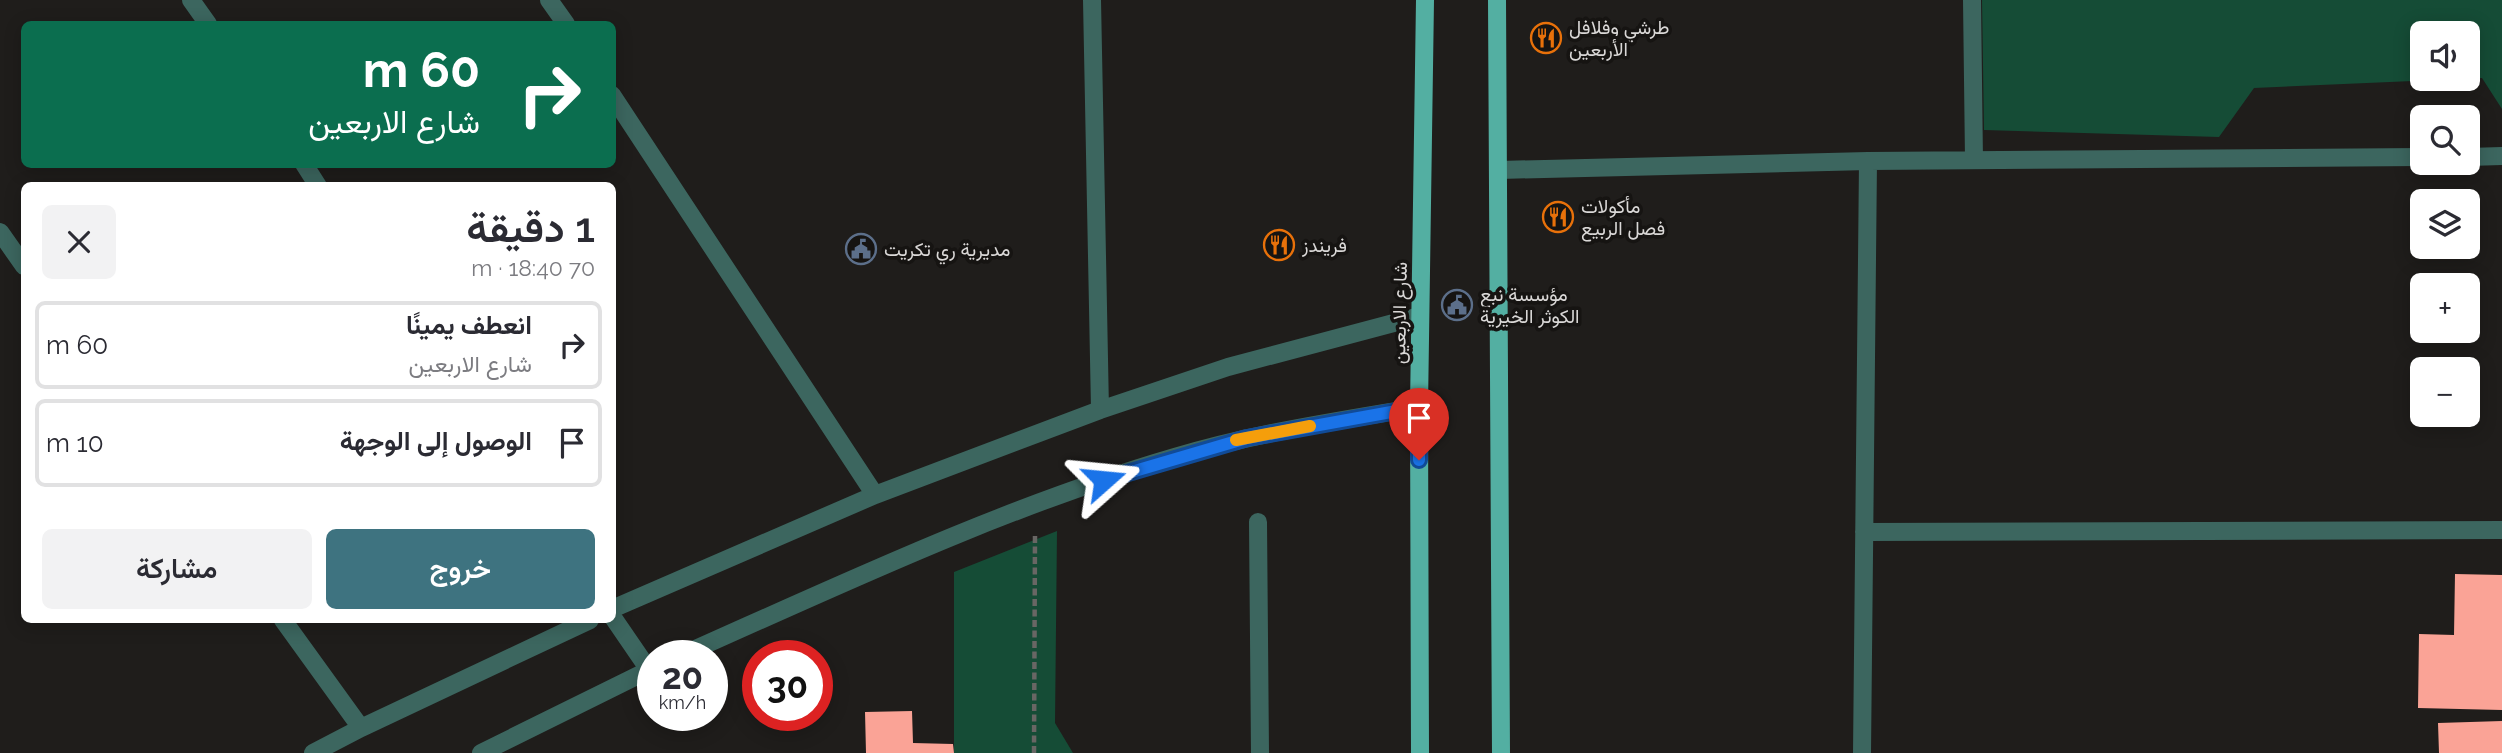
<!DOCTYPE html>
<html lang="ar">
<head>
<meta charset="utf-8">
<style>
	body { margin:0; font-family:Raleway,Vazirmatn,sans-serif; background:#f2f2f3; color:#2b2b33; direction:rtl; height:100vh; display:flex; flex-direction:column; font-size:26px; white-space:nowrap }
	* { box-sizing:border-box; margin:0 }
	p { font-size:23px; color:#7c7c81 }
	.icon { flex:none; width:38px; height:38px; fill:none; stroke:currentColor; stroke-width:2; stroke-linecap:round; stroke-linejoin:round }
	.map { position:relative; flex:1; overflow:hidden; direction:ltr }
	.panel { position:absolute; left:21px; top:182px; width:595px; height:441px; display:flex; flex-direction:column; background:#fff; border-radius:10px; box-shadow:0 4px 18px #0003; direction:rtl }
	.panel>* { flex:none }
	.hud { position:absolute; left:21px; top:21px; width:595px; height:147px; border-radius:10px; box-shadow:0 4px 18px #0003; direction:rtl; background:#0b6e4f; color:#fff; overflow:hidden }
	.tools { position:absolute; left:2410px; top:21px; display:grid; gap:14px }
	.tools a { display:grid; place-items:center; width:70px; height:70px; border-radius:10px; background:#fff; box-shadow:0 4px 18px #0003; font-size:35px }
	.speed { position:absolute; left:637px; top:640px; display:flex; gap:14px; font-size:35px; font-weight:700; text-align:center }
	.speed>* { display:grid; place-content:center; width:91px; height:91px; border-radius:50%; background:#fff; box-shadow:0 4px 18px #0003; line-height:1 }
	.speed small { font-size:18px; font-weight:400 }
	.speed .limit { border:10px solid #d22; background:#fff; color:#111 }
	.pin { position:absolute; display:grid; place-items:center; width:60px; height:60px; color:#fff; margin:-72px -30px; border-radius:50% 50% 50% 0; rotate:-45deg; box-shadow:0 0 7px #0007 }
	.pin .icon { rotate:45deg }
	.me { position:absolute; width:77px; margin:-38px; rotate:72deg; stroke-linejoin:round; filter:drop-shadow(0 0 5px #0008) }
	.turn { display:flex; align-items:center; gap:24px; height:147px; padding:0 21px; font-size:32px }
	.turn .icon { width:91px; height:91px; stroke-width:2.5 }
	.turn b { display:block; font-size:49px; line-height:60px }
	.round { display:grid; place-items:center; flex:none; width:74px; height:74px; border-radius:10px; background:#f2f2f3 }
	.headline { display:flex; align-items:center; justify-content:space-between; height:119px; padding:0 21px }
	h1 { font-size:42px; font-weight:600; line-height:52px }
	.action { display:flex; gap:14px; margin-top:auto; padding:14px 21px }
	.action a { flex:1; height:80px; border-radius:10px; background:#3e7380; color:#fff; font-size:28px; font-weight:600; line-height:80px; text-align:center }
	.action a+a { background:#f2f2f3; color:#2b2b33 }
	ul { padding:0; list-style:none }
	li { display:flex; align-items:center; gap:21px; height:88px; margin:0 14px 10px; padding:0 7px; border:4px solid #e1e1e2; border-radius:10px }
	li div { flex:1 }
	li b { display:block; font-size:26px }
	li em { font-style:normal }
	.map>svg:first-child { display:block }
	.green { fill:#154c36; fill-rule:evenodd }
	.building { fill:#faa396 }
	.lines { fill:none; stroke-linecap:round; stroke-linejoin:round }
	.path { stroke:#686664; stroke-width:4.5; stroke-dasharray:7 3.5; stroke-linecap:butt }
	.minor { stroke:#3c665f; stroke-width:18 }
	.major { stroke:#53afa2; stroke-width:18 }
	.route-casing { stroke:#114b97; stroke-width:18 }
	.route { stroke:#1a73e8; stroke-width:12 }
	.slow { stroke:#f59e0b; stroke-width:12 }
	.labels { text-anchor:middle; stroke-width:7; stroke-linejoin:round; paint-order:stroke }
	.poi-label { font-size:19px; fill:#dad8d7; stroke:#161412; text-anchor:start }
	.street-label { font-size:19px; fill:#dad8d7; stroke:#161412 }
</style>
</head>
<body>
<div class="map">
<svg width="2502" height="753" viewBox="0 0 2502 753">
	<rect width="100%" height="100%" fill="#1f1d1b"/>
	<path class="green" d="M1982 0H2502V109L2482 78 2254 88 2219 137 1984 130ZM2422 33H2468V79H2422Z
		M1057 531 1055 723 1073 753H954V572Z"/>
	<path class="building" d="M2455 574 2502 575V710L2418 708 2419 634 2454 635Z
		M912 711 913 743 953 744 954 753H866L865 712Z
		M2502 721V753H2439L2438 723Z"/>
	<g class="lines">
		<path class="path" d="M1034 753 1035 534"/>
		<path class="minor" d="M191 0 208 24
			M549 0 566 24
			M1092 0 1100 410
			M1972 0 1974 160
			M612 95 875 495
			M2468 157 2502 156
			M304 164 318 186
			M1500 170 1868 161 2422 157
			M0 232 24 266
			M1258 522 1260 753
			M1864 532 2502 530
			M612 609 875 495 1100 410 1228 367 1420 316
			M612 616 649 670
			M283 620 361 728
			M680 656C842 584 1004 507 1175 457 1255 433 1337 421 1419 407
			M313 753 361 728 590 620
			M481 753 653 668
			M1862 753 1868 161"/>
		<path class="major" d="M1497 0 1501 753
			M1420 753 1419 407 1425 0"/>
	</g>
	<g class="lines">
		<g class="route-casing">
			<path id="route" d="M1104 480 1247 438 1419 407V460"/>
		</g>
		<use href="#route" class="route"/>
		<path class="slow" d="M1236 440 1310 426"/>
	</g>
	<defs>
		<g id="restaurant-ring" transform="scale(1.575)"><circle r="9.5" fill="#161412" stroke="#e8710a" stroke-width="1.5"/><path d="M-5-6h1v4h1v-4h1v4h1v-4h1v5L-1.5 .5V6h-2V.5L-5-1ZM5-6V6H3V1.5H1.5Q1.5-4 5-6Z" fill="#e8710a"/></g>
		<g id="civic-ring" transform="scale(1.575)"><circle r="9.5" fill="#161412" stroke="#5c6f8a" stroke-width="1.5"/><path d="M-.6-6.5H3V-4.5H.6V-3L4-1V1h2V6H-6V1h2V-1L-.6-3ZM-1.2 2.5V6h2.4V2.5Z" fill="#5c6f8a"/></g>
	</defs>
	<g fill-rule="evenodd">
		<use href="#restaurant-ring" x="1546" y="38"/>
		<use href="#restaurant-ring" x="1558" y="217"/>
		<use href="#restaurant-ring" x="1279" y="245"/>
		<use href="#civic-ring" x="861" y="249"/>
		<use href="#civic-ring" x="1457" y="305"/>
	</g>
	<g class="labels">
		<g class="poi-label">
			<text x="1569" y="34">طرشي وفلافل<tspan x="1569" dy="22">الأربعين</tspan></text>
			<text x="1581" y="213">مأكولات<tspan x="1581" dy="22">فصل الربيع</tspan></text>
			<text x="1302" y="252">فريندز</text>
			<text x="884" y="256">مديرية ري تكريت</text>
			<text x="1480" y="301">مؤسسة نبع<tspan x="1480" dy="22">الكوثر الخيرية</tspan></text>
		</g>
		<g class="street-label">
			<text transform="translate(1399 313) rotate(-89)" y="7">شارع الاربعين</text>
		</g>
	</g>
</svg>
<div class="tools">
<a><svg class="icon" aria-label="sound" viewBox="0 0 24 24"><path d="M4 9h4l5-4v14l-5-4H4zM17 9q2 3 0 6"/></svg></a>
<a><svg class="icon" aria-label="search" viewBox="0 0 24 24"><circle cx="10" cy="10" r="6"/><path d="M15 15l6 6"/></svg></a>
<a><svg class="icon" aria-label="layers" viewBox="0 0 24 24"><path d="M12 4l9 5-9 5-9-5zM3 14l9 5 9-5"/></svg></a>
<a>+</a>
<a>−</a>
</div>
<div class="speed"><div>20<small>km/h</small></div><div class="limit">30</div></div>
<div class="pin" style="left:1419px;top:460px;background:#d93025"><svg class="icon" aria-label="arrive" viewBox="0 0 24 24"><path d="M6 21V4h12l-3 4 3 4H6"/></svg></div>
<svg class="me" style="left:1104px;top:480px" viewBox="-20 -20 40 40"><path d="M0-17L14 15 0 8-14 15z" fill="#1a73e8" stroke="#fff" stroke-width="4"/></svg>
<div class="hud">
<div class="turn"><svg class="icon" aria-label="right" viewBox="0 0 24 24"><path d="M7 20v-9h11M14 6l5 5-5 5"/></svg><div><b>60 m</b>شارع الاربعين</div></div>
</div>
<section class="panel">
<div class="headline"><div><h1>1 دقيقة</h1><p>70 m · 18:40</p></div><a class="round"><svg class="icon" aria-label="close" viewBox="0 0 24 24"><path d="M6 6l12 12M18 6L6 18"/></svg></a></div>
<ul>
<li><svg class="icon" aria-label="right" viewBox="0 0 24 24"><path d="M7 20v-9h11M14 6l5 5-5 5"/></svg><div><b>انعطف يمينًا</b><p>شارع الاربعين</p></div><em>60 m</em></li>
<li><svg class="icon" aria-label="arrive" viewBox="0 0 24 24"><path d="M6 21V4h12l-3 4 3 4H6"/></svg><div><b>الوصول إلى الوجهة</b></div><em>10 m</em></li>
</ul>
<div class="action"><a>خروج</a><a>مشاركة</a></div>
</section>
</div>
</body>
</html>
